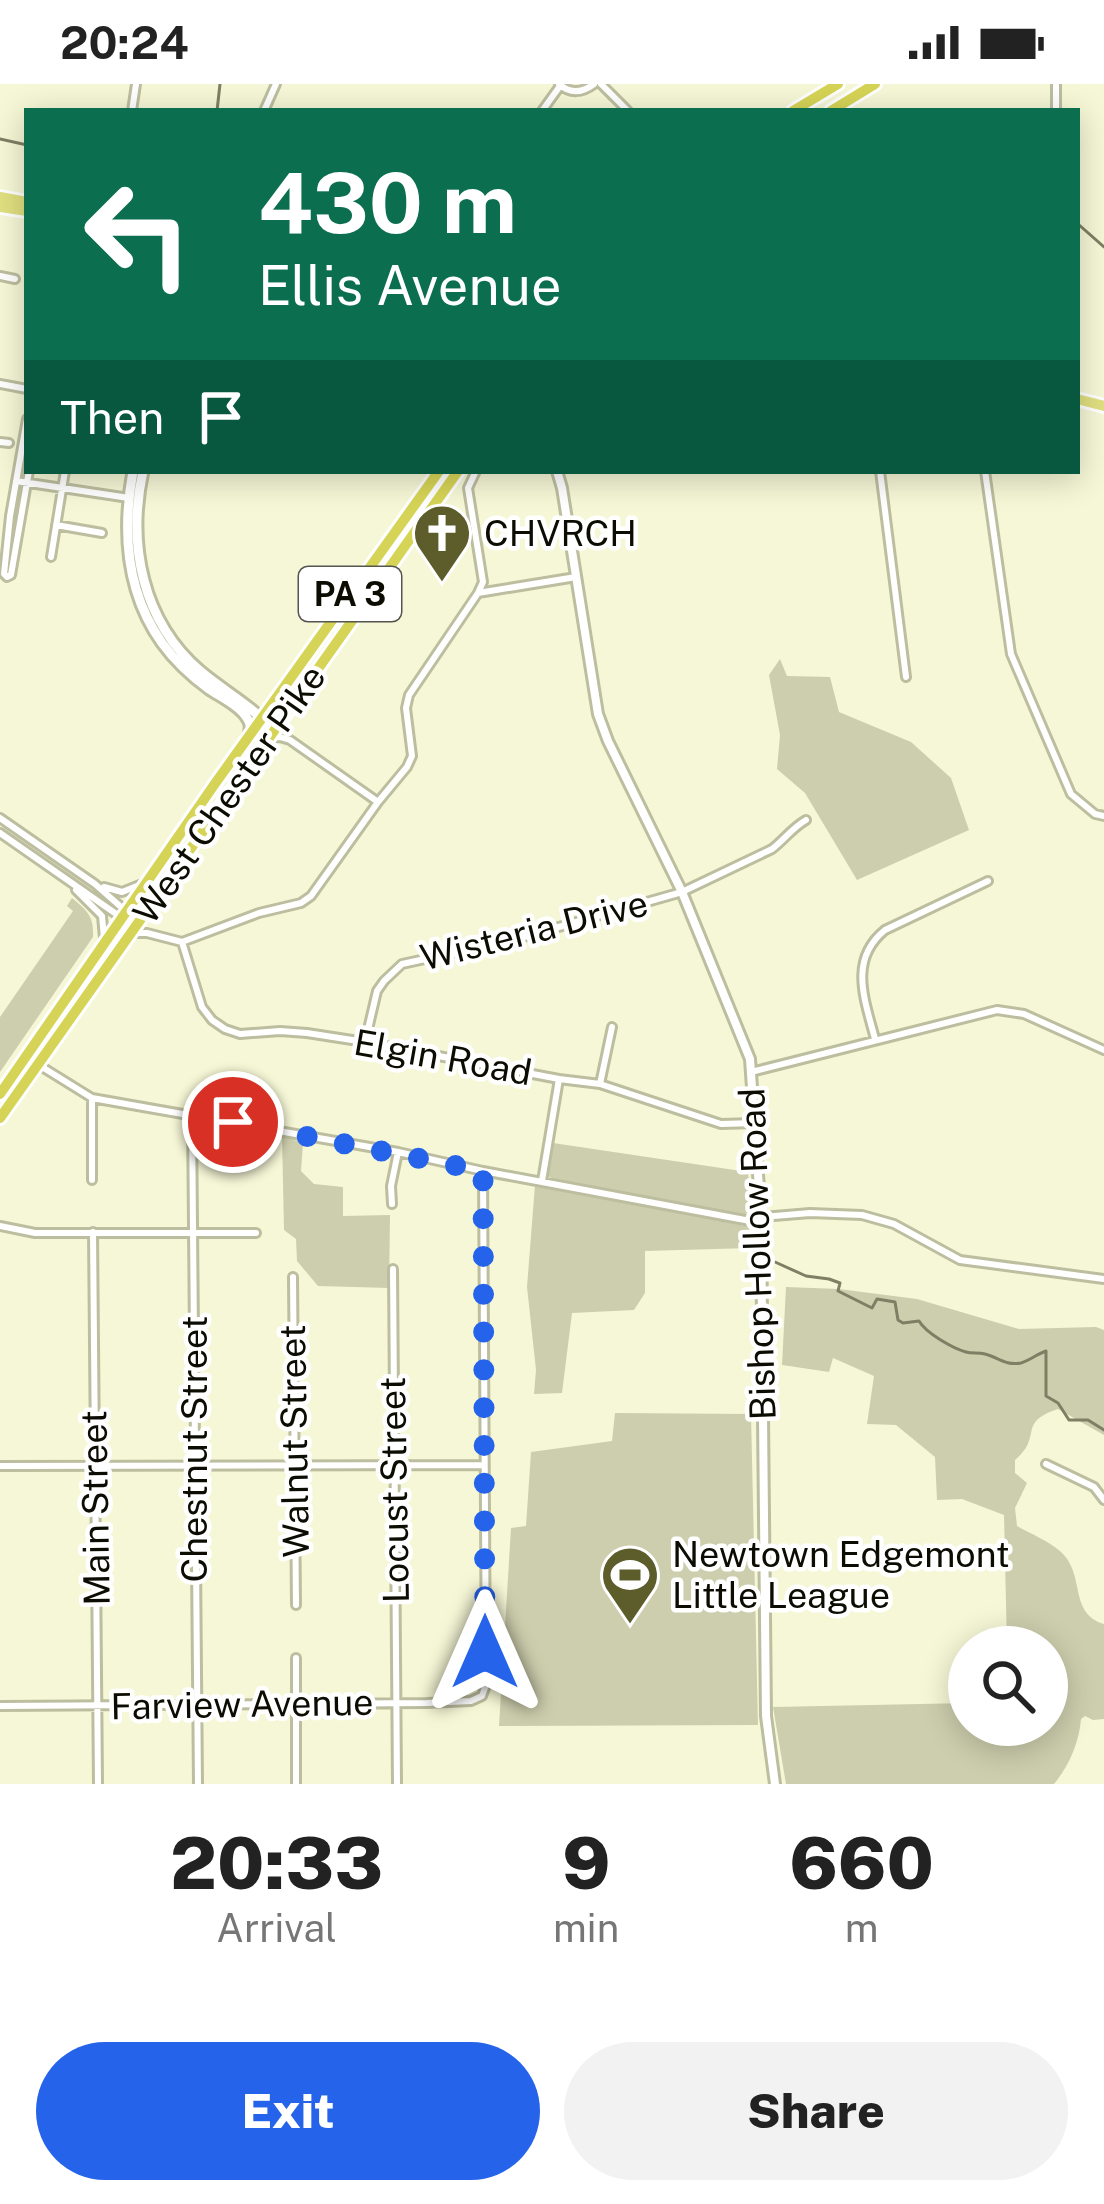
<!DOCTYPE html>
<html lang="en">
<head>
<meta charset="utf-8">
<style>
	body { margin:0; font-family:"Public Sans",sans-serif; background:#f2f2f2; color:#222; height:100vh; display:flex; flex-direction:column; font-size:45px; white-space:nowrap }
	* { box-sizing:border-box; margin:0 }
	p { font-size:39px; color:#767676 }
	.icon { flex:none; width:66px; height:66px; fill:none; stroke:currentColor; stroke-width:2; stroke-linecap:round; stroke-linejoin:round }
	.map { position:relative; height:1700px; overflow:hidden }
	.side { display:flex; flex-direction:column; background:#fff; flex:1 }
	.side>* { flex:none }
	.top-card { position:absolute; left:24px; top:24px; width:1056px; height:366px; border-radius:0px; box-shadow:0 6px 30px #0003; background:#0b6e4f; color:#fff; overflow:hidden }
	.buttons { position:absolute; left:948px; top:1542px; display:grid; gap:24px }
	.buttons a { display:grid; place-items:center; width:120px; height:120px; border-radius:50%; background:#fff; box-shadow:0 6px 30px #0003; font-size:60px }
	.pin { position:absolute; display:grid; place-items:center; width:102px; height:102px; color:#fff; margin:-51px; border:6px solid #fff; border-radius:50%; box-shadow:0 3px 12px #0007 }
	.me { position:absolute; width:132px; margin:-66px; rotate:0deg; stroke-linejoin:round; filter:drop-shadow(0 0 9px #0008) }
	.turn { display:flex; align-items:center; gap:42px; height:252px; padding:0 36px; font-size:54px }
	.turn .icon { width:156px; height:156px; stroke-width:2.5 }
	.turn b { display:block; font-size:84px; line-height:102px }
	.then { display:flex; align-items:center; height:114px; padding:0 36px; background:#0003; gap:24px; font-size:45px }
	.eta { display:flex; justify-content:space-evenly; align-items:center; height:204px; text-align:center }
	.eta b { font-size:72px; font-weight:800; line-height:84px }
	.cta { display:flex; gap:24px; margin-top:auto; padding:24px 36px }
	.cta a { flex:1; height:138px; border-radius:72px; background:#2563eb; color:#fff; font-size:48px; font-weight:800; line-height:138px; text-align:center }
	.cta a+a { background:#f2f2f2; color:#222 }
	.status { display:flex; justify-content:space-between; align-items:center; height:84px; padding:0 60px; background:#fff; direction:ltr }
	.status svg { height:33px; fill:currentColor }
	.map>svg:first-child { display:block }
	.green { fill:#cdcead }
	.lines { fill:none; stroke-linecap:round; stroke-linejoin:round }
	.stream { stroke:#7e7f64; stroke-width:3 }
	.minor-casing { stroke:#bdbe9f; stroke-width:12 }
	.tertiary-casing { stroke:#bdbe9f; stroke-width:14 }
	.secondary-casing { stroke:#bdbe9f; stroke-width:15 }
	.primary-casing { stroke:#fff; stroke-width:16 }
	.trunk-casing { stroke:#fff; stroke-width:16 }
	.minor { stroke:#fff; stroke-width:6 }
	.tertiary { stroke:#fff; stroke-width:8 }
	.secondary { stroke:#fff; stroke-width:9 }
	.primary { stroke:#e0df80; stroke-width:10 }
	.trunk { stroke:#d6d456; stroke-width:10 }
	.route { stroke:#2563eb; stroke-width:21; stroke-dasharray:0 37.8 }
	.labels { text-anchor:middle; stroke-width:9; stroke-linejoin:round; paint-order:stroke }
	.shield { fill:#fff; stroke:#55554f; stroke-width:3 }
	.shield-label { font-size:33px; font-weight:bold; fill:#0c0c03 }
	.poi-label { font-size:36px; fill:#0c0c03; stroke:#fff; text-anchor:start }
	.street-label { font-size:36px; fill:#0c0c03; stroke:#fff }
</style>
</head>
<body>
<div class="status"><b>20:24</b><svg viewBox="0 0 49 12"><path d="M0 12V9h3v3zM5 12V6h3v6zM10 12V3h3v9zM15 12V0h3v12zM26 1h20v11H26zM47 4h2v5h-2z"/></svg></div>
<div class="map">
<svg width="1104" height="1700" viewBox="0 0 1104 1700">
	<rect width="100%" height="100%" fill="#f6f7d6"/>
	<path class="green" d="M780 575 787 592 830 593 839 628 911 658 951 694 969 746 857 796 805 709 777 685 780 651 769 591Z
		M72 814C88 827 94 833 93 853L0 988V933L73 827 67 822Z
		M282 1052 303 1059 301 1087 314 1100 343 1103V1132L390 1131 389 1204 318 1202 297 1177 296 1155 284 1146Z
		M553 1059 748 1088 753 1133 547 1093Z
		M535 1101 751 1143V1164L645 1167V1209L634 1226 572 1229 562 1309 534 1310 536 1286 527 1203Z
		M786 1203 839 1205 917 1215 1019 1245 1096 1243 1104 1246V1351L1058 1325C1016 1339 1044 1352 1015 1376V1389L1027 1399 1015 1424 1017 1442C1031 1450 1049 1457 1061 1468 1086 1491 1068 1529 1104 1540V1635L1093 1636 1085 1632 1081 1635C1079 1659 1069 1682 1054 1700H786L773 1623 969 1619V1641H1047V1563H1007L1004 1431 962 1415 937 1416 935 1373 896 1341 867 1340 874 1292 833 1274 829 1288 782 1281Z
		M615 1329 751 1330 758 1641 499 1642 511 1444 526 1442 531 1368 612 1357Z"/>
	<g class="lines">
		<path class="stream" d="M217 27 220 0
			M0 55 27 61
			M1078 140 1104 163
			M775 1178 806 1192 829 1195 840 1199 838 1207 872 1224 877 1215 895 1218 898 1236 903 1239 919 1237C926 1249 952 1264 966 1268 972 1270 978 1268 985 1270 998 1273 1005 1282 1021 1279 1029 1277 1037 1270 1046 1267V1312L1058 1319 1069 1336H1088L1104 1346"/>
		<g class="minor-casing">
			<path id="minor" d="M559 0C570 10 582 9 594 0
				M601 0 628 27
				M132 27 136 0
				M264 27 276 0
				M542 27 560 2
				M1056 27V0
				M0 192 15 195
				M0 300 27 305
				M27 335 10 432 4 490 7 493 11 491 29 387
				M0 358 9 359
				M476 387 468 404 483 498 478 509
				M880 387 906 593
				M985 387 1011 570 1071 710 1095 730 1104 732
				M16 397 129 414
				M56 441 102 449
				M51 473 65 387
				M270 654 280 653 290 656 378 718
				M0 734 95 800 138 838
				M0 749 122 834 138 837
				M104 803 122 808 142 800
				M76 806 102 832 104 854
				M134 849H147L182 858 259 829 301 819 311 812 378 718 407 683 412 672 406 624 409 611 478 509 576 493
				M182 858 202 923 212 936 225 945 240 950 280 947 307 949 365 958 559 995 600 1000 721 1040 756 1039
				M875 955C865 916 848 876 885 846L988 797
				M365 958 377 907 384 897 402 880 513 856 682 808 772 765C784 756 792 744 806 736
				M26 973 92 1014 398 1068 483 1087 761 1139
				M751 988 997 926 1024 930 1104 966
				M600 1000 612 943
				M92 1014V1096
				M192 1030 198 1700
				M542 1097 559 995
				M392 1120 391 1102 398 1068
				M761 1133 810 1129 862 1131 894 1140 960 1176 1104 1195
				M0 1142 35 1149H256
				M93 1148 98 1700
				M393 1185 397 1700
				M293 1193 296 1521
				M1046 1380 1094 1403 1104 1416
				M0 1382 484 1381
				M296 1574V1700
				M0 1622 427 1619 471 1617 482 1612 486 1601 483 1087"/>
		</g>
		<g class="tertiary-casing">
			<path id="tertiary" d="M557 387 562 404 598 630 608 657 682 808 750 975 761 1133 766 1632 775 1700"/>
		</g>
		<g class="secondary-casing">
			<path id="secondary" d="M133 387C122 447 126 508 162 559 175 577 191 592 209 605 221 613 240 622 247 634 252 641 250 645 249 652
				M143 387C127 460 142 537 200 587 225 608 252 622 273 646"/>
		</g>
		<g class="primary-casing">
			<path id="primary" d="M0 113 27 118
				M0 123 27 127
				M1077 315 1104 322"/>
		</g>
		<g class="trunk-casing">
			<path id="trunk" d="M793 27 838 0
				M831 27 875 0
				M0 1010 214 701 439 387
				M0 1034 458 387"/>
		</g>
		<use href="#minor" class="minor"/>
		<use href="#tertiary" class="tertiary"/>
		<use href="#secondary" class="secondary"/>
		<use href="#primary" class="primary"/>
		<use href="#trunk" class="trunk"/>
	</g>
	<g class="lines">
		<path class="route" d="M233 1038 483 1087 485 1568"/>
	</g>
	<defs>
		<g id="church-pin" transform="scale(3)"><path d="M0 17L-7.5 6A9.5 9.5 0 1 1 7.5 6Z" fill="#5c5d2a" stroke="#fff"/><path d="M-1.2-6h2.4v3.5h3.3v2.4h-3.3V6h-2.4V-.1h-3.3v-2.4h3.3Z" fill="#fff"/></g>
		<g id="stadium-pin" transform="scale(3)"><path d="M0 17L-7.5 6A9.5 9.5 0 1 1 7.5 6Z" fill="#5c5d2a" stroke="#fff"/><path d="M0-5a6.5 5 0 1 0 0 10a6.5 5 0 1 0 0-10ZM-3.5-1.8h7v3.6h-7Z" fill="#fff"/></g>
	</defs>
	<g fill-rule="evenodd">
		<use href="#church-pin" x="442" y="449"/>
		<use href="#stadium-pin" x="630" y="1491"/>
	</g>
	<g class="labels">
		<rect class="shield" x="299" y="483" width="102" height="54" rx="9"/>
		<g class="shield-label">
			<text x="350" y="522">PA 3</text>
		</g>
		<g class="poi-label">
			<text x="484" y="462">CHVRCH</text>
			<text x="672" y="1483">Newtown Edgemont<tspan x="672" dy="41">Little League</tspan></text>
		</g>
		<g class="street-label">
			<text transform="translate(229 710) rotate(-55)" y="13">West Chester Pike</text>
			<text transform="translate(534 846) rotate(-14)" y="13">Wisteria Drive</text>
			<text transform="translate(443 973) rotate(10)" y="13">Elgin Road</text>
			<text transform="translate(757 1170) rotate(-92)" y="13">Bishop Hollow Road</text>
			<text transform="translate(294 1357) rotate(-91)" y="13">Walnut Street</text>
			<text transform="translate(194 1365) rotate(-90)" y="13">Chestnut Street</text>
			<text transform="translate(394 1406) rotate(-91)" y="13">Locust Street</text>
			<text transform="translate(95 1424) rotate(-91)" y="13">Main Street</text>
			<text transform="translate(242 1620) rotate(-1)" y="13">Farview Avenue</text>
		</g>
	</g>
</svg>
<div class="buttons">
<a><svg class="icon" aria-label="search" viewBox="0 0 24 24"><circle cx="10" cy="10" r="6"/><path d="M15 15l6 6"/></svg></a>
</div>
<div class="pin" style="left:233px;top:1038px;background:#d93025"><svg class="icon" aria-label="arrive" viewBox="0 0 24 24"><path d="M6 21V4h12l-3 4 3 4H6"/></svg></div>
<svg class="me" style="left:485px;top:1568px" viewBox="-20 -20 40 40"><path d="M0-17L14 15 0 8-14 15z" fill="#2563eb" stroke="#fff" stroke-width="4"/></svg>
<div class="top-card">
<div class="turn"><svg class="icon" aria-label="left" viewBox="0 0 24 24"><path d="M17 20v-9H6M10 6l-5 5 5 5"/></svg><div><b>430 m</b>Ellis Avenue</div></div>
<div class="then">Then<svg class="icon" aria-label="arrive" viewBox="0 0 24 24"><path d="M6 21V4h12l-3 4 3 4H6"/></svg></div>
</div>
</div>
<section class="side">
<div class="eta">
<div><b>20:33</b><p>Arrival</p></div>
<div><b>9</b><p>min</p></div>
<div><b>660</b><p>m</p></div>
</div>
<div class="cta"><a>Exit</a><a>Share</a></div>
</section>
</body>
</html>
